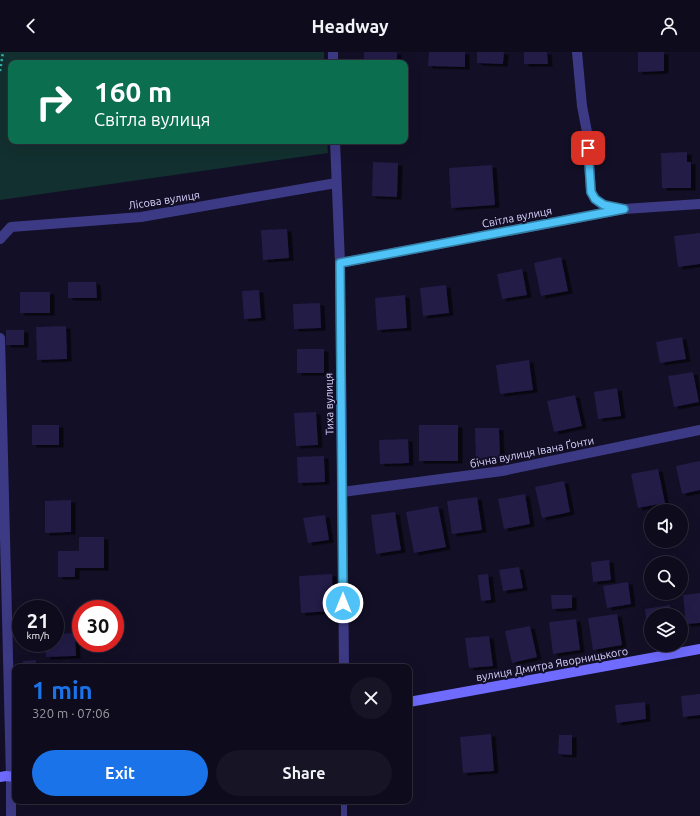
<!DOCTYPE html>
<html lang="en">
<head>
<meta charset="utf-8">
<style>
	body { margin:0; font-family:Ubuntu,sans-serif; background:#171425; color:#f1f3f6; height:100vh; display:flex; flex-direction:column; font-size:15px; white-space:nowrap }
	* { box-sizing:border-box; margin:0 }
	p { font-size:13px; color:#9b9ba3 }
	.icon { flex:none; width:22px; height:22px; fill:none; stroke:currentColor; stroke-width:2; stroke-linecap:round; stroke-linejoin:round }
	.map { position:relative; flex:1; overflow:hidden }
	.panel { position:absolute; left:12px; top:612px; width:400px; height:140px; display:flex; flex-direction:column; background:#0e0b1c; border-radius:8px; box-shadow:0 4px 16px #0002,0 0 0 1px #2e2b3b }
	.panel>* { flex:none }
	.hud { position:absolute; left:8px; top:8px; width:400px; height:84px; border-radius:8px; box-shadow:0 4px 16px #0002,0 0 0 1px #2e2b3b; background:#0b6e4f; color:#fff; overflow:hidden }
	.controls { position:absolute; left:644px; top:452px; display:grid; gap:8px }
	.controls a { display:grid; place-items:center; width:44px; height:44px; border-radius:50%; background:#0e0b1c; box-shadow:0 4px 16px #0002,0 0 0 1px #2e2b3b; font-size:20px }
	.speed { position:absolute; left:12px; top:548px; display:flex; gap:8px; font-size:20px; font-weight:700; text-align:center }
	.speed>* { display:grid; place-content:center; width:52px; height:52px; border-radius:50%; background:#0e0b1c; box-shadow:0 4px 16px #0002,0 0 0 1px #2e2b3b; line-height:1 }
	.speed small { font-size:10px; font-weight:400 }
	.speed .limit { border:6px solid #d22; background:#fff; color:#111 }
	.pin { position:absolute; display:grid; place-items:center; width:34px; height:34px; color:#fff; margin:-17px; border-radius:8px; box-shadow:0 2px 6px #0006 }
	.me { position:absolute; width:44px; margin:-22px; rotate:0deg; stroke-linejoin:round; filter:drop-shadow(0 0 3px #0008) }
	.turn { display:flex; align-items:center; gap:14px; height:84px; padding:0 20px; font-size:18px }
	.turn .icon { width:52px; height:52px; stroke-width:2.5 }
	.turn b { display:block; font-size:28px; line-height:34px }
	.round { display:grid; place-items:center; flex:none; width:42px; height:42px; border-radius:21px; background:#171425 }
	.head { display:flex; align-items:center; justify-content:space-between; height:68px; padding:0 20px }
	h1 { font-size:24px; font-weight:700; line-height:30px; color:#1a73e8 }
	.primary-button { display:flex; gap:8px; margin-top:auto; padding:8px 20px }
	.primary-button a { flex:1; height:46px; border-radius:24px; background:#1a73e8; color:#fff; font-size:16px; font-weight:700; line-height:46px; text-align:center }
	.primary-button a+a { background:#171425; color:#f1f3f6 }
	header { display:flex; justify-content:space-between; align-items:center; height:52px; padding:0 20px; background:#0e0b1c; font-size:18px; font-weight:700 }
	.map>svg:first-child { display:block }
	.green { fill:#12302f }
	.building { fill:#241b47; filter:url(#shadow) }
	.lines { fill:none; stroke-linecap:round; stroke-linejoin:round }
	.path { stroke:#2fb8b0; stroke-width:2.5; stroke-dasharray:2 3; stroke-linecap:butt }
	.lane { stroke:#3d3a85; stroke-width:6 }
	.street { stroke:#3d3a85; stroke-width:10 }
	.secondary { stroke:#6f6bff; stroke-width:10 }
	.route-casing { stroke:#337fa1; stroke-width:10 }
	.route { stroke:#4fc3f7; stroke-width:7 }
	.labels { text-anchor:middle; stroke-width:4; stroke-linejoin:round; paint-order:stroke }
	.street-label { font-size:11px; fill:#d9d4ff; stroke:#130f26 }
</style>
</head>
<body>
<header><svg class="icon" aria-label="back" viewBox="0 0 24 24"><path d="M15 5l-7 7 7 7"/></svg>Headway<svg class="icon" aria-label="person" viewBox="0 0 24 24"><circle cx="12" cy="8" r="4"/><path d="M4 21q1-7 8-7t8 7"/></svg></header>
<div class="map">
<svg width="700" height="764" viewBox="0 0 700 764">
	<defs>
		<filter id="shadow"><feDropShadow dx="4.5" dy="2.5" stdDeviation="0" flood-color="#0009"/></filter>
	</defs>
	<rect width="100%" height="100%" fill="#130f26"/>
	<path class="green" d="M0 0H324V11H11V89H327L328 101 0 148Z"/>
	<path class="building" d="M364 0H397V11H364Z
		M429 0H465V15L428 14Z
		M477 0H504L503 12 477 11Z
		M524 0H547L548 12H524Z
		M638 0H664V19L638 20Z
		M687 100V110H691V136H662L661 101Z
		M373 110 398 111 397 145 372 144Z
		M492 113 495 153 451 156 449 116Z
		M287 177 289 206 263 208 261 178Z
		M700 181V212L678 215 674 184Z
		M561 205 568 239 541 244 534 211Z
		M522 217 527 243 502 247 497 222Z
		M68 230H96L97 246H68Z
		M446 233 449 261 423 264 420 236Z
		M259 238 261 266 244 267 242 239Z
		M20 240H50V261H20Z
		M405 243 407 276 377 278 375 246Z
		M320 251 321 276 294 277 293 252Z
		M66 274 67 307 37 308 36 275Z
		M6 278H24V293H6Z
		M682 285 686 307 660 311 656 290Z
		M297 297H324V321H297Z
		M529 308 533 338 500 342 496 313Z
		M693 320 699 350 674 355 668 324Z
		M617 336 621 364 598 367 594 340Z
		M575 343 582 374 554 380 547 349Z
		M316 360 318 393 296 394 294 361Z
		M32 373H59V393H32Z
		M419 373H458V409H419Z
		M475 376H499L500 409 476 410Z
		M408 387 409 411 380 412 379 388Z
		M324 404 325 430 298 431 297 405Z
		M700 409V438L682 442 676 414Z
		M658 417 665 451 638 456 631 422Z
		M564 429 570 460 542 466 535 435Z
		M525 442 530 472 504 477 498 447Z
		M477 445 482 478 452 482 447 449Z
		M71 448V480L45 481V449Z
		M438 454 446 495 414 501 406 460Z
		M395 460 401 498 376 502 371 463Z
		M325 463 329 488 308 491 303 466Z
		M79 485H104V516H75V525H58V499H79Z
		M609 508 611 528 593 530 591 510Z
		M519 515 523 536 503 539 499 518Z
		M332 522 334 559 301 561 299 524Z
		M488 522 491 548 481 549 478 523Z
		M628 530 631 552 607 556 603 534Z
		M700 541V571L686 572 683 543Z
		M551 543H572V556L552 557Z
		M670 553 671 563H651V584H648L645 557Z
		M617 562 622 593 593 598 588 566Z
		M576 567 580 598 553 602 549 570Z
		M530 574 537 605 512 611 505 579Z
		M75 581 76 604 46 605 45 591H55V582Z
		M489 584 493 614 469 616 465 586Z
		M36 608V615H23V609Z
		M288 613H314V615H288Z
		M700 642V663L683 665 681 644Z
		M645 650 646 667 617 671 615 653Z
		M491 682 494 719 463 721 460 685Z
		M559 683H572V703L558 702Z"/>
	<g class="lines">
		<path class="path" d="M0 19 3 0"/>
		<path class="lane" d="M344 764V749"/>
		<path class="street" d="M333 0V11
			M577 0 582 54 587 80 591 140C598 153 604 154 618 156
			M335 89 340 211 344 615
			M0 187 11 175 141 165 336 131
			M340 211 624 157 700 152
			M0 286 11 725V764
			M342 440 502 419 700 378"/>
		<path class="secondary" d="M409 650 700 597
			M0 725 6 724 15 725"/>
	</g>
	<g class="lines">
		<g class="route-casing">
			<path id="route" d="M343 551 340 211 624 157 604 153 595 147 591 140 588 96"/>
		</g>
		<use href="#route" class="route"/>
	</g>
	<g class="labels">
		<g class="street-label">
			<text transform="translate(164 148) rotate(-9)" y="4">Лісова вулиця</text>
			<text transform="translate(517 165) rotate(-11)" y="4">Світла вулиця</text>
			<text transform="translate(329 352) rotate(-91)" y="4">Тиха вулиця</text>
			<text transform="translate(532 400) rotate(-11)" y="4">бічна вулиця Івана Ґонти</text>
			<text transform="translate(552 612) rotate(-10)" y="4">вулиця Дмитра Яворницького</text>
		</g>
	</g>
</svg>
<div class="controls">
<a><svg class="icon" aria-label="sound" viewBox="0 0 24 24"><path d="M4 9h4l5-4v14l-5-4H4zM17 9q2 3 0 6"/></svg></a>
<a><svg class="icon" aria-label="search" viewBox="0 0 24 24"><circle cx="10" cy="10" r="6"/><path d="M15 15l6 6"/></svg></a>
<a><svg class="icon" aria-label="layers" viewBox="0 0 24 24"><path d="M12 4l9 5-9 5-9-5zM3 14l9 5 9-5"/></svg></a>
</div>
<div class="speed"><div>21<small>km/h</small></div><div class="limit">30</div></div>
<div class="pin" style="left:588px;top:96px;background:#d93025"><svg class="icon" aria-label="arrive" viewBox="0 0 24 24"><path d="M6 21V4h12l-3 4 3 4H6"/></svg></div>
<svg class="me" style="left:343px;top:551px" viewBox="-20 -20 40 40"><circle r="17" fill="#4fc3f7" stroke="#fff" stroke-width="3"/><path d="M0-11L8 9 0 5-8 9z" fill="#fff"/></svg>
<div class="hud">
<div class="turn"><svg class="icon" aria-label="right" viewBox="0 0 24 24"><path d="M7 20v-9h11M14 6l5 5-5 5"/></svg><div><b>160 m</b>Світла вулиця</div></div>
</div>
<section class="panel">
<div class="head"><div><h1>1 min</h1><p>320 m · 07:06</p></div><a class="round"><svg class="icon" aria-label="close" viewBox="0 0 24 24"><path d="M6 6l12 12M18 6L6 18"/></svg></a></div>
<div class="primary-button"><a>Exit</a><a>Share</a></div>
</section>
</div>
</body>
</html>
